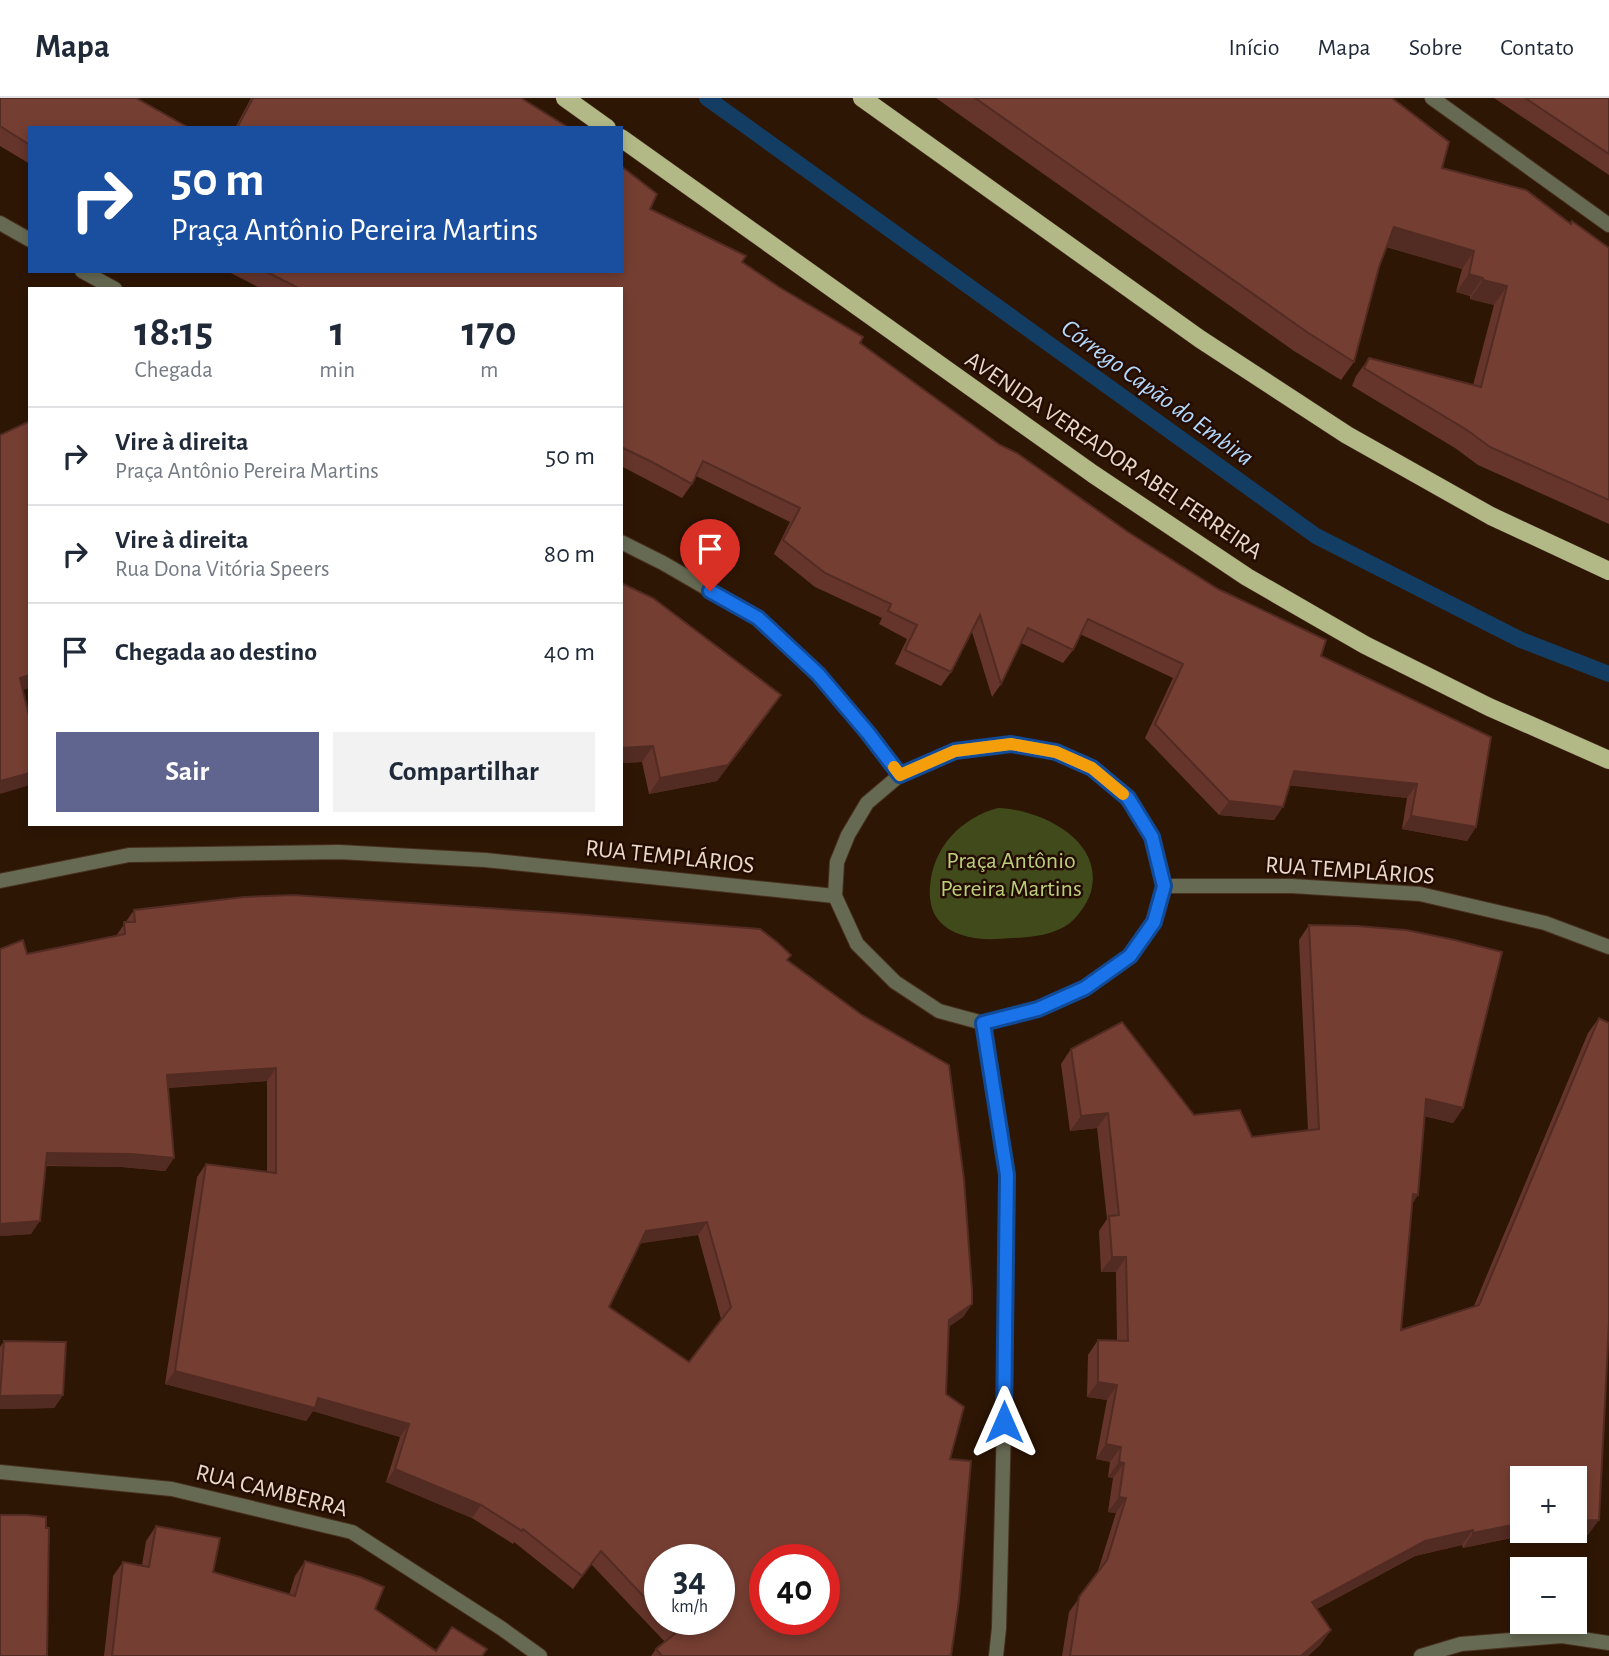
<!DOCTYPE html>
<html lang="pt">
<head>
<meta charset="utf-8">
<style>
	body { margin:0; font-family:"Alegreya Sans",sans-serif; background:#f2f2f3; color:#1f2937; height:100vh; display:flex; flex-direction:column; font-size:26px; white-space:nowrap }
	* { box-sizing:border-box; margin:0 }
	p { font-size:23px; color:#747a83 }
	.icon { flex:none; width:38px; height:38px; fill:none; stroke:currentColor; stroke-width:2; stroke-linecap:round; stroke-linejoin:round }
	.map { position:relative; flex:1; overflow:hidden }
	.drawer { position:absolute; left:28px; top:189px; width:595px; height:539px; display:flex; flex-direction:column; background:#fff; border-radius:0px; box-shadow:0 4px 10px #0003 }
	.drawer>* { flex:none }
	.hud { position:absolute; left:28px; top:28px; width:595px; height:147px; border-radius:0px; box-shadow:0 4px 10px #0003; background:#1a4fa0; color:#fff; overflow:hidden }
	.fabs { position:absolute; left:1510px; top:1368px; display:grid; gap:14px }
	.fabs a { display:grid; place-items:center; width:77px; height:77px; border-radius:0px; background:#fff; box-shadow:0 4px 10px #0003; font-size:35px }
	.speed { position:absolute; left:644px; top:1446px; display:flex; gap:14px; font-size:35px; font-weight:700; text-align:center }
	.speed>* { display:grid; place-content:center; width:91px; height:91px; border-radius:50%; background:#fff; box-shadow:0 4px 10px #0003; line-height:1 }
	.speed small { font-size:18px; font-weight:400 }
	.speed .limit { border:10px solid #d22; background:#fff; color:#111 }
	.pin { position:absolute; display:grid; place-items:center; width:60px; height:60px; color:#fff; margin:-72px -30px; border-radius:50% 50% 50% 0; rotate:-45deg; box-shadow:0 0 7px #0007 }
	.pin .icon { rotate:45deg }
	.me { position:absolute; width:77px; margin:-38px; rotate:0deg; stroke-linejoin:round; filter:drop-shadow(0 0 5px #0008) }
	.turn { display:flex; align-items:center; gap:24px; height:147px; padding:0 28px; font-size:32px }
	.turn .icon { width:91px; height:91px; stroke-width:2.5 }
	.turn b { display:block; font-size:49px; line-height:60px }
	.eta { display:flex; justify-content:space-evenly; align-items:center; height:119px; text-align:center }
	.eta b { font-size:42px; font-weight:700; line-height:49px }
	.primary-button { display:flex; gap:14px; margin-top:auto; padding:14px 28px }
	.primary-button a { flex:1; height:80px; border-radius:0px; background:#5f658f; color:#fff; font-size:28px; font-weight:700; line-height:80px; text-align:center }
	.primary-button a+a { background:#f2f2f3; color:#1f2937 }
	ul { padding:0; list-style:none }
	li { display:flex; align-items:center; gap:21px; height:98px; padding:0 28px; border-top:2px solid #e0e1e3 }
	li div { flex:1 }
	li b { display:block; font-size:26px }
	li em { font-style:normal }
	header { display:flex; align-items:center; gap:42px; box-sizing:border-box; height:98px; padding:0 35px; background:#fff; border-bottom:2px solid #e0e1e3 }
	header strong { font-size:33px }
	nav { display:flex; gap:38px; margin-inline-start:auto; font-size:24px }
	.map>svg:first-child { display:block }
	.green { fill:#404a1b }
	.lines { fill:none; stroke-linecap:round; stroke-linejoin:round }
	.stream { stroke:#133d63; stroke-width:16 }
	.minor-casing { stroke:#483120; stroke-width:16 }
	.tertiary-casing { stroke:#483120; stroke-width:16 }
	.primary-casing { stroke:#483120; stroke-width:19 }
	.minor { stroke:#676a53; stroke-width:14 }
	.tertiary { stroke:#676a53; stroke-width:14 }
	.primary { stroke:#b2b987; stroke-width:18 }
	.wall { fill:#65352b; fill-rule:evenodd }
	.shaded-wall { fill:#522b23 }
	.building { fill:#753e32; stroke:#522b23; stroke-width:2; fill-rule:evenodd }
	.route-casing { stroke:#114b97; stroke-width:18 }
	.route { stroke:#1a73e8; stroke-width:12 }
	.slow { stroke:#f59e0b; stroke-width:12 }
	.labels { text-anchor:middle; stroke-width:5; stroke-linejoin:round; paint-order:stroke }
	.street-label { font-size:24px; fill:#e9d8cc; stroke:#240d00 }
	.park-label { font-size:24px; fill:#bacf7c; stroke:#240d00 }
	.water-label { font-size:26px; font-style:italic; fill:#b3d8fe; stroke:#240d00 }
</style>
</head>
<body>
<header>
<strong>Mapa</strong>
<nav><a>Início</a><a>Mapa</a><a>Sobre</a><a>Contato</a></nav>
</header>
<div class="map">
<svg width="1609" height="1558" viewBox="0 0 1609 1558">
	<rect width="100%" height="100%" fill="#2e1604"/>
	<path class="green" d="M998 710C1038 711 1101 740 1092 789 1090 802 1080 816 1070 825 1054 837 1033 839 1014 840 997 841 979 843 962 837 938 829 928 813 930 788 933 749 961 720 998 710Z"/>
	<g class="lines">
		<path class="stream" d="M707 0 1316 438 1521 542 1609 576"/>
		<g class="minor-casing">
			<path id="minor" d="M1432 0 1609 127
				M0 783 129 757 339 754 485 762 835 798
				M0 1374 172 1391 352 1434 501 1530 540 1558
				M1421 1558 1461 1546 1562 1538 1609 1545"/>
		</g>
		<g class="tertiary-casing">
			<path id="tertiary" d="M0 125 30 142
				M82 173 115 191
				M621 444 663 465 758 520 818 576 868 635 900 677
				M1011 646 1056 654 1092 670 1128 700 1152 739 1164 788 1154 824 1130 858 1085 890 1038 911 983 925 939 913 895 884 857 846 835 798 837 764 848 737 867 705 900 677 955 653Z
				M1164 788H1292L1420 796 1545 825 1609 849
				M983 925 1007 1077 1004 1324 999 1530 996 1558"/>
		</g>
		<g class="primary-casing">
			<path id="primary" d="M565 0 607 30
				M862 0 1200 241 1347 337 1491 418 1609 473
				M621 40 1093 376 1247 479 1365 547 1489 609 1609 662"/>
		</g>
		<use href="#minor" class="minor"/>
		<use href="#tertiary" class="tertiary"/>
		<use href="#primary" class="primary"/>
	</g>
	<path class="wall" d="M0 0 30 30V66L0 48Z
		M251 0H521L569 30H235Z
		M936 0H1392L1442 70 1571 125 1572 123 1609 150V426L1478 367 1455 350 1352 288 1356 278 1369 260 1473 287 1494 207 1470 201V198L1456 194 1462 171 1386 149 1379 169 1354 264 1341 282 1294 253Z
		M1494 0H1609V77Z
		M650 111 742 164 860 245 1000 347 1128 434 1321 558 1476 729 1467 743 1402 731 1407 700 1290 687 1274 722 1219 717 1145 640 1173 580 1080 536 1073 552 1063 565 1021 545 1001 586 992 599 972 534 951 574 941 588 895 566 907 541 879 526 882 520 815 489 774 456 790 424 696 378 692 386 682 400 621 368V191H262L227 173H621Z
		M621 485 770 613 717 683 649 696 642 664 621 665Z
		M134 812 787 862 972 1206 963 1219 948 1229 946 1296 950 1361 951 1558H651L656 1551 665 1544 591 1466 573 1491 514 1444 513 1446 472 1420 386 1384 400 1339 313 1313 306 1323 165 1286 197 1079 206 1066 267 1074V983L168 990 174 1060 165 1073 122 1069 46 1068 31 1136 0 1138V851L27 856 116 838ZM698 1137 721 1221 689 1264 609 1209 640 1145ZM660 1461 719 1521H660Z
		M1309 827 1463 1010 1453 1025 1424 1018 1418 1097 1412 1106 1401 1232 1474 1208 1588 935 1599 920 1609 925V1242H1608L1588 1437 1521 1438 1463 1450 1462 1447 1415 1458 1317 1511 1331 1532 1320 1547 1308 1558H1062L1069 1514 1097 1476 1116 1415 1108 1414 1113 1380 1108 1379 1110 1364 1096 1361 1107 1302 1087 1299 1088 1257 1098 1242H1117L1116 1174H1101L1099 1133 1107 1121 1097 1030 1070 1033 1061 966 1071 951 1194 1017 1252 1039 1308 1032 1299 842Z
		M4 1243 63 1297 54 1310 0 1311V1249Z
		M156 1428 213 1474 289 1497 295 1478 305 1463 436 1552 482 1558H104L113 1478 123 1464 142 1467 146 1443Z"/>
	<path class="shaded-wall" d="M1394 129 1474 153 1462 171 1381 147Z
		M1469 176 1483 180 1470 198 1456 194Z
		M1483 182 1507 188 1494 207 1470 201Z
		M30 577V590L9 596 20 580Z
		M781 597 717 683 649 696 660 680Z
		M653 648 642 664 621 665V650Z
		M1294 673 1417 686 1407 700 1285 687Z
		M30 675V687L0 696V683Z
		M1229 703 1283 709 1274 722 1219 717Z
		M1411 718 1476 729 1467 743 1402 731Z
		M276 970 267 983 158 990 167 977Z
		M1426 1001 1463 1010 1453 1025 1415 1016Z
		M1108 1015 1097 1030 1070 1033 1081 1018Z
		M47 1055 131 1056 174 1060 165 1073 122 1069 38 1067Z
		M1413 1096 1418 1097 1408 1112Z
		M40 1123 31 1136 0 1138V1126Z
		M707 1124 698 1137 637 1146 646 1133Z
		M1112 1159H1126L1116 1174H1101Z
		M972 1206 963 1219 940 1235 949 1222Z
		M175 1273 318 1300 409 1326 400 1339 313 1313 306 1323 165 1286Z
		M1098 1284 1117 1287 1107 1302 1087 1299Z
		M63 1297 54 1310 0 1311V1298Z
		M1106 1346 1121 1349 1110 1364 1096 1361Z
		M1119 1364 1124 1365 1113 1380 1108 1379Z
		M395 1371 481 1407 472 1420 386 1384Z
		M1119 1399 1126 1400 1116 1415 1108 1414Z
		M1599 1422 1588 1437 1521 1438 1463 1450 1473 1435 1522 1425V1433H1575V1423Z
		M1473 1432 1462 1447 1415 1458 1302 1519 1312 1504 1425 1443Z
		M1331 1532 1320 1547 1308 1558H1301Z"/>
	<path class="building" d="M0 0H136L189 30H30V47L0 28Z
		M253 0H521L569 30H237Z
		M975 0H1392L1449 44 1442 70 1526 92 1571 126 1572 123 1609 150V402L1490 349 1467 332 1364 270 1369 260 1481 289 1507 188 1483 182V180L1469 176 1474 153 1394 129 1379 169 1354 264 1307 234Z
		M1525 0H1609V56Z
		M621 68 657 96 650 111 746 158 742 164 779 189 863 239 860 245 916 286 1000 347 1017 355 1128 434 1218 491 1326 542 1321 558 1491 639 1476 729 1411 718 1417 686 1294 673 1283 709 1229 703 1155 626 1183 566 1088 521 1073 552 1028 530 1001 586 980 517 951 574 905 552 917 527 888 513 891 506 825 475 783 442 800 410 703 363 692 386 652 364 621 349V191H300L265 173H621Z
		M30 323V577L20 580 30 622V675L0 683V337Z
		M621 485 653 500 781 597 728 667 660 680 653 648 621 650Z
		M293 797 562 815 760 831 777 844 791 857 787 862 862 917 949 967 964 1081 972 1192V1206L949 1222 946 1296 964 1309 950 1361 971 1363 959 1502 951 1558H662L656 1551 677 1534 664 1521H719V1461H660V1516L601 1453 582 1478 523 1431 522 1433 481 1407 395 1371 409 1326 318 1300 315 1310 175 1273 206 1066 276 1075V970L167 977 174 1060 131 1056 47 1055 40 1123 0 1126V851L23 842 27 856 125 836 124 824H135L134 812 244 799ZM707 1124 731 1209 689 1264 609 1209 646 1133ZM765 1461H824V1521H765Z
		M1309 827 1358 828 1406 832 1455 842 1502 854 1463 1010 1426 1001 1418 1097 1413 1096 1401 1232 1479 1207 1599 920 1609 925V1225L1599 1422 1575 1423V1381H1522V1425L1473 1435V1432L1425 1443 1312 1504 1331 1532 1301 1558H1070L1079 1499 1107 1462 1126 1400 1119 1399 1124 1365 1119 1364 1121 1349 1106 1346 1117 1287 1098 1284V1242L1128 1243 1126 1159H1112L1109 1118 1119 1117 1108 1015 1081 1018 1071 951 1122 924 1194 1017 1240 1012 1252 1039 1319 1031Z
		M4 1243 66 1244 63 1297 0 1298Z
		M0 1417H27L46 1419V1430H49L47 1558H0Z
		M156 1428 220 1440 213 1474 295 1498 305 1463 360 1479 384 1489 375 1511 436 1553 452 1529 487 1551 482 1558H112L123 1464 149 1469Z"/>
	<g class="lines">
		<g class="route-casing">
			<path id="route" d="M710 493 758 520 818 576 868 635 900 677 955 653 1011 646 1056 654 1092 670 1128 700 1152 739 1164 788 1154 824 1130 858 1085 890 1038 911 983 925 1007 1077 1004 1324"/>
		</g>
		<use href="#route" class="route"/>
		<path class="slow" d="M894 669 900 677 955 653 1011 646 1056 654 1092 670 1123 696"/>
	</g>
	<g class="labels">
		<g class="street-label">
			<text transform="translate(1114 357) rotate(34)" y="8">AVENIDA VEREADOR ABEL FERREIRA</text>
			<text transform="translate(670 758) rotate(6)" y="8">RUA TEMPLÁRIOS</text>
			<text transform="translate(1350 772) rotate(4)" y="8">RUA TEMPLÁRIOS</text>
			<text transform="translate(272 1392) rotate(14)" y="8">RUA CAMBERRA</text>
		</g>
		<g class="park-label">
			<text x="1011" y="770">Praça Antônio<tspan x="1011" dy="28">Pereira Martins</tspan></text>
		</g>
		<g class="water-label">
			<text transform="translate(1158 294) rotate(36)" y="9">Córrego Capão do Embira</text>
		</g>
	</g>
</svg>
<div class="fabs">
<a>+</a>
<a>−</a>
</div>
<div class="speed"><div>34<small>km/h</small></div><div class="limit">40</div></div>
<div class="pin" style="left:710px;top:493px;background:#d93025"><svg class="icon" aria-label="arrive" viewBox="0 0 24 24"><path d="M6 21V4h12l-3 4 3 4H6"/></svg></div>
<svg class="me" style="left:1004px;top:1324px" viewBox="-20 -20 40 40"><path d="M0-17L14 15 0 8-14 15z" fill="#1a73e8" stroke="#fff" stroke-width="4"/></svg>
<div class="hud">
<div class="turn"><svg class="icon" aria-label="right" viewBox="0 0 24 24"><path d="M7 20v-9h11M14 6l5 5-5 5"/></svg><div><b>50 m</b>Praça Antônio Pereira Martins</div></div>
</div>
<section class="drawer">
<div class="eta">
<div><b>18:15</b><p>Chegada</p></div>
<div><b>1</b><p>min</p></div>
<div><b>170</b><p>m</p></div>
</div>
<ul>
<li><svg class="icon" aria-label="right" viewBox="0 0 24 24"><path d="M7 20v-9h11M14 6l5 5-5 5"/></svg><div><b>Vire à direita</b><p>Praça Antônio Pereira Martins</p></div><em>50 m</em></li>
<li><svg class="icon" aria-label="right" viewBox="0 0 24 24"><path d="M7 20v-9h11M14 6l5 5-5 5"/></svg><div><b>Vire à direita</b><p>Rua Dona Vitória Speers</p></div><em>80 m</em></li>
<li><svg class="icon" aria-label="arrive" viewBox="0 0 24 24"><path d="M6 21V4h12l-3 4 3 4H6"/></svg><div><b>Chegada ao destino</b></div><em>40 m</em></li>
</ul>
<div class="primary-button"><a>Sair</a><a>Compartilhar</a></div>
</section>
</div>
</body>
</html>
